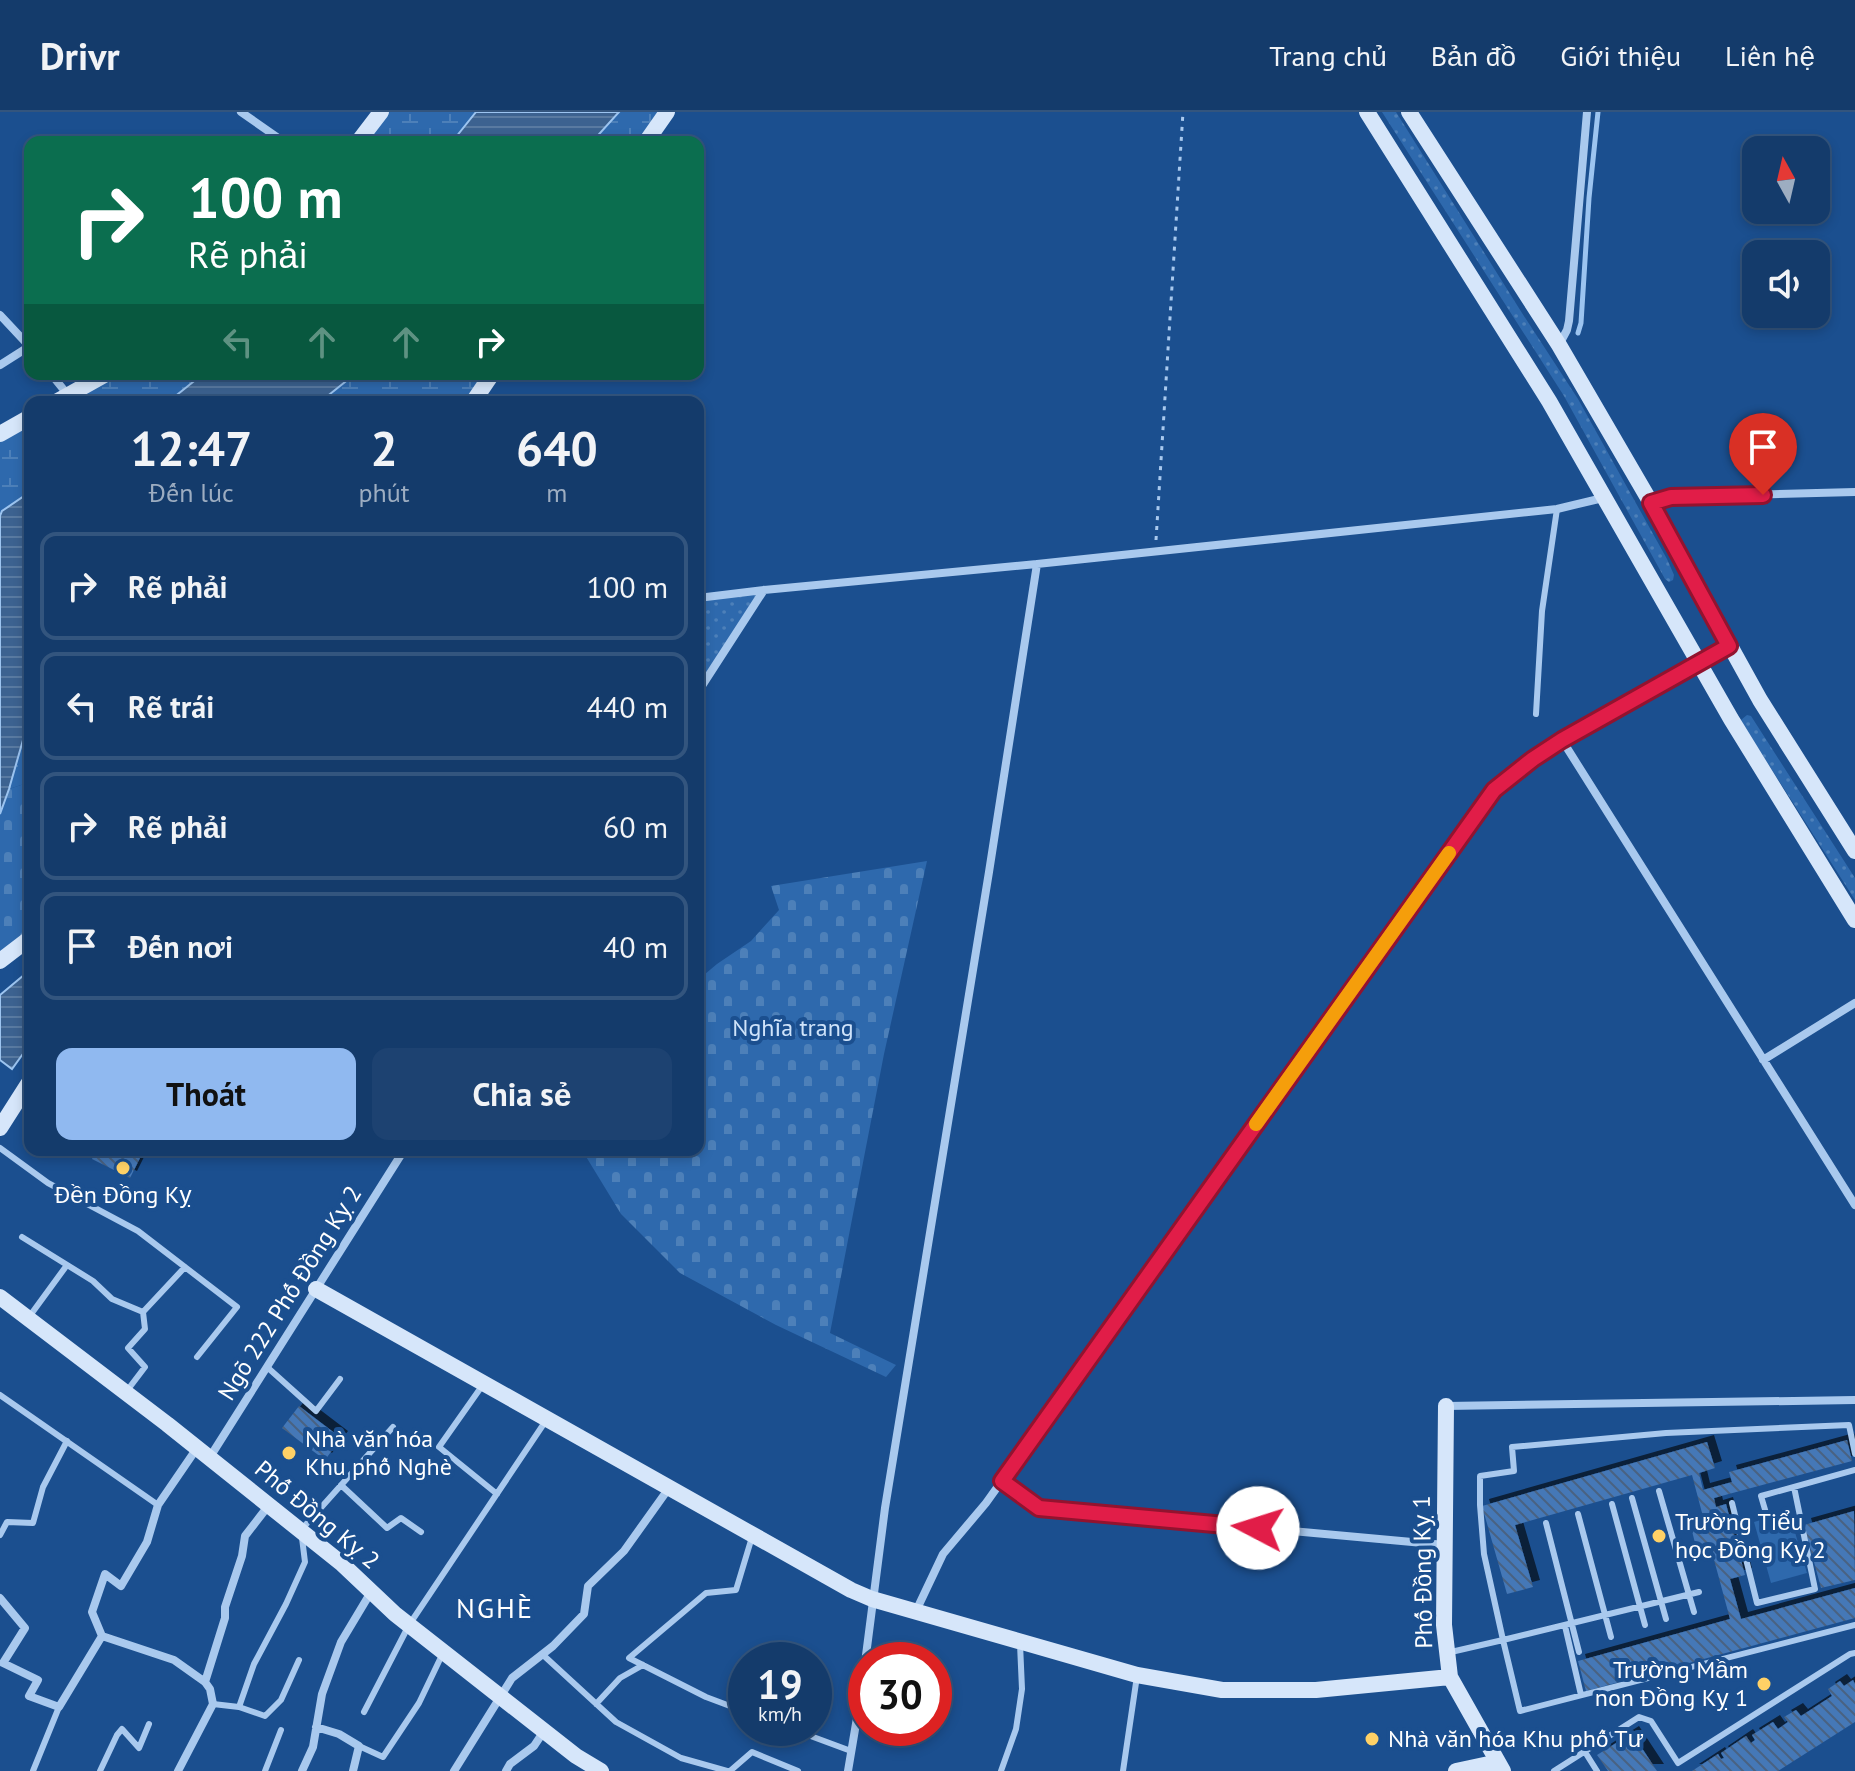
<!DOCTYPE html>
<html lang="vi">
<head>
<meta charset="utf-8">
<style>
	body { margin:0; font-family:"PT Sans",sans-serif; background:#1d4271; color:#f1f3f6; height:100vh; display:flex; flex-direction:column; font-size:30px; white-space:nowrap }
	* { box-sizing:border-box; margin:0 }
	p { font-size:26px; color:#9dadc1 }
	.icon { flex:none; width:44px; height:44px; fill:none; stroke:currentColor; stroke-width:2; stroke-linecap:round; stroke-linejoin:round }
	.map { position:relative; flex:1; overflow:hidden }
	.panel { position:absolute; left:24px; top:284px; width:680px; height:760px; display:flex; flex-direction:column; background:#143b6b; border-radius:16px; box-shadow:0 4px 12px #0003,0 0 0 2px #33557e }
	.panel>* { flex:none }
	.banner { position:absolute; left:24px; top:24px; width:680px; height:244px; border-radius:16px; box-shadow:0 4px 12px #0003,0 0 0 2px #33557e; background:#0b6e4f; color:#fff; overflow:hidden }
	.needle { width:52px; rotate:352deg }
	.buttons { position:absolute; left:1742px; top:24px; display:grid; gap:16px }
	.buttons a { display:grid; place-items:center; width:88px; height:88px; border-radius:16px; background:#143b6b; box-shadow:0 4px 12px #0003,0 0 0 2px #33557e; font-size:40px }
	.speed { position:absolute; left:728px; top:1530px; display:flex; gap:16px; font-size:40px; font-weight:700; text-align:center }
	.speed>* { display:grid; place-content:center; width:104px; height:104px; border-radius:50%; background:#143b6b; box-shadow:0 4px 12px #0003,0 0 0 2px #33557e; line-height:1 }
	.speed small { font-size:20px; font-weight:400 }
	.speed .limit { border:12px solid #d22; background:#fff; color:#111 }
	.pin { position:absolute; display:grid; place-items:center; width:68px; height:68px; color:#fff; margin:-82px -34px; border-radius:50% 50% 50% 0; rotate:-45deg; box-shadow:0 0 8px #0007 }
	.pin .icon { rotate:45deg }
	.me { position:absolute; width:88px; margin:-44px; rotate:275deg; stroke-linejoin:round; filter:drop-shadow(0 0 6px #0008) }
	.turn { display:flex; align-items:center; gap:28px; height:168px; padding:0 32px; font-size:36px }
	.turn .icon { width:104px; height:104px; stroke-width:2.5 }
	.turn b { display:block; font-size:56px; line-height:68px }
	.lanes { display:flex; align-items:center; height:76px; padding:0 32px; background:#0003; justify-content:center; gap:40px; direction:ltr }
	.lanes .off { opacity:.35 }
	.eta { display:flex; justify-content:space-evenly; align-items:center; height:136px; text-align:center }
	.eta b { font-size:48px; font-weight:600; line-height:56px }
	.cta { display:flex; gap:16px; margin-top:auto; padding:16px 32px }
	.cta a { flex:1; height:92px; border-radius:16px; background:#90b9f0; color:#111; font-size:32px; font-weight:600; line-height:92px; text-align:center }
	.cta a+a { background:#1d4271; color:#f1f3f6 }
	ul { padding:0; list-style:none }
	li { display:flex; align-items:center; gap:24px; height:108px; margin:0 16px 12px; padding:0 16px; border:4px solid #33557e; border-radius:16px }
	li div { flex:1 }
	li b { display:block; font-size:30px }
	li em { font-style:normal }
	header { display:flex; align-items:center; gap:48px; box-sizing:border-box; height:112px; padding:0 40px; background:#143b6b; border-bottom:2px solid #33557e }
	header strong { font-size:38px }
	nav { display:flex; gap:44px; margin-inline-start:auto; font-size:28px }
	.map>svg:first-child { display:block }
	.green { fill:url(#green-dots) }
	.wetland { fill:url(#wetland-marsh) }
	.cemetery { fill:url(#cemetery-stones) }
	.pitch { fill:#2e69ad }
	.water { fill:url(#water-rules); stroke:#9cc4f0; stroke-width:2 }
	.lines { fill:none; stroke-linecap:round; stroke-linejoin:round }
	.stream { stroke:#9cc4f0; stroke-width:5 }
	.building { fill:url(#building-back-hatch); filter:url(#shadow) }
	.path { stroke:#a9c9ee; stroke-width:3; stroke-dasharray:4 6; stroke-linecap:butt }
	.lane { stroke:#a9c9ee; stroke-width:6 }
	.street { stroke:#a9c9ee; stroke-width:8 }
	.secondary { stroke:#d6e6fa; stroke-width:16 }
	.route-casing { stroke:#92132f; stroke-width:20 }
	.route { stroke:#e11d48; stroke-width:14 }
	.slow { stroke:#f59e0b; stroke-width:14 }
	.poi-dot { fill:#ffd166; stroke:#1b4f8f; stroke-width:3 }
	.labels { text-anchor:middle; stroke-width:8; stroke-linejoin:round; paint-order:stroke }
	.park-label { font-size:24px; fill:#cfe3fa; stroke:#1b4f8f }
	.poi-label { font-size:24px; fill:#fff; stroke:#1b4f8f; text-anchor:start }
	.street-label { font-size:24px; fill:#fff; stroke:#1b4f8f }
	.quarter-label { font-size:28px; letter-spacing:2px; fill:#fff; stroke:#1b4f8f }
</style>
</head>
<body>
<header>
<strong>Drivr</strong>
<nav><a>Trang chủ</a><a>Bản đồ</a><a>Giới thiệu</a><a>Liên hệ</a></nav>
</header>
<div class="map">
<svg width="1855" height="1659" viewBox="0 0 1855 1659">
	<defs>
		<pattern id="green-dots" width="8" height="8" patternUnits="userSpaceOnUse" patternTransform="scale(2)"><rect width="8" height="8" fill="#2e69ad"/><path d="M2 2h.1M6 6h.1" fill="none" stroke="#4d80b9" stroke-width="1.8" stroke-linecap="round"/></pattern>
		<pattern id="wetland-marsh" width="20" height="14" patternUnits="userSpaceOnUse" patternTransform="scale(2)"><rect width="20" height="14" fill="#2e69ad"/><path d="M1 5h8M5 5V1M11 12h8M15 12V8" fill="none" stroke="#4d80b9"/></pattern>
		<pattern id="cemetery-stones" width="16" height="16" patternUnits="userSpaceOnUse" patternTransform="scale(2)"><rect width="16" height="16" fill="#2e69ad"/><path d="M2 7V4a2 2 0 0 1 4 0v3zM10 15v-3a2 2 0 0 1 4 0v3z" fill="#4d80b9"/></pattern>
		<pattern id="water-rules" width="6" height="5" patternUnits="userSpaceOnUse" patternTransform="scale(2)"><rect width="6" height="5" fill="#3c6290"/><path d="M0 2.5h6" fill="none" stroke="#597aa1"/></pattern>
		<pattern id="building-back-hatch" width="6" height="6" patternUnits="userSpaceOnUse" patternTransform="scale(2)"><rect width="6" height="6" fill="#4478b7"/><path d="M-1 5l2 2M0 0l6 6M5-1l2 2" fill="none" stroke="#486282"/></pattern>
		<filter id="shadow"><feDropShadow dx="7" dy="-7" stdDeviation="0" flood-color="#0009"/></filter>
	</defs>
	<rect width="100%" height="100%" fill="#1b4f8f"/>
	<path class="green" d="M1382 0H1396L1522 201 1578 287 1667 447 1674 463 1673 468 1669 470 1665 467 1564 284Z
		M764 478 698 580V486Z
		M1747 603 1751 604 1855 766V788L1744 614 1741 608Z"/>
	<path class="wetland" d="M377 0H476L452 30H354Z
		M619 0H667L646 30H592Z
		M106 262H203L168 290H56Z
		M355 262H492L473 290H320Z
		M30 305V380L2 399 0 404V323Z
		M30 616V670L9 677 25 621Z"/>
	<path class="cemetery" d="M30 670V826L0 849V702L9 677Z
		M927 749 884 942 830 1221 896 1253 886 1265 776 1213 680 1161 621 1102 582 1038H698V868L717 852 751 829 779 798 771 774Z"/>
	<path class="pitch" d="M1789 1400 1807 1461 1771 1471 1754 1410Z"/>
	<path class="water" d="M476 0H619L592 30H452Z
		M203 262H355L320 290H168Z
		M30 380V616L25 621 9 677 0 702V404L2 399Z
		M30 858V932L12 957 0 948V883Z"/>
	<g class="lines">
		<path class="stream" d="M1578 221 1581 211 1589 86 1598 0"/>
	</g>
	<path class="building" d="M96 1038H123L140 1046 130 1066 92 1047Z
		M299 1294 341 1326 325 1348 282 1316Z
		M1847 1328 1852 1349 1714 1386 1716 1395 1726 1392 1745 1463 1730 1467 1741 1507 1855 1476V1506L1586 1579 1578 1549 1730 1507 1713 1444 1699 1447 1692 1419 1706 1416 1692 1363 1515 1413 1533 1475 1507 1482 1482 1394 1707 1330 1715 1356 1699 1361 1703 1378 1732 1370 1729 1360Z
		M1854 1399 1855 1468 1821 1476 1804 1413Z
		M1853 1568 1855 1572V1610L1778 1659H1692L1718 1642 1721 1647 1724 1646 1721 1641 1746 1624 1751 1631 1755 1628 1752 1623 1773 1610 1778 1617 1788 1610 1784 1605 1796 1598 1801 1604 1832 1584 1828 1577 1840 1569 1844 1574Z
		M1632 1621 1657 1659H1608L1597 1643Z"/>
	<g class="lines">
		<path class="path" d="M1156 428 1183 0"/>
		<path class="lane" d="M1536 602 1542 499 1557 397
			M0 1036 48 1071 138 1119 237 1195 197 1245
			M22 1125 93 1169 112 1187 143 1200
			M29 1205 67 1153
			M267 1255 316 1299 340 1267
			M482 1274 439 1335 497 1382
			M126 1280 145 1255 128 1236 145 1217 143 1200 185 1155
			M0 1283 158 1393
			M341 1373 387 1416 401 1406 421 1420
			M1659 1379 1694 1500
			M1632 1386 1666 1507
			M1732 1391 1757 1491 1815 1477 1794 1375
			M1612 1392 1645 1513
			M1766 1401 1761 1384 1855 1358
			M1578 1402 1611 1525
			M1546 1411 1579 1540
			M0 1423 7 1410 33 1411 43 1375 67 1329
			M1699 1480 1503 1528 1484 1442 1480 1393V1364L1514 1359 1512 1335 1666 1321 1849 1313 1855 1342
			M1565 1514 1581 1583
			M1451 1540 1503 1528 1520 1599 1855 1513
			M542 1542 616 1610 681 1646 727 1659
			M213 1592 239 1595 254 1552 286 1492 305 1450 301 1418 393 1315
			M596 1592 620 1566 643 1553
			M239 1595 265 1604 281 1588 299 1548
			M364 1600 409 1513 545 1310
			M746 1600 706 1585 629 1546 706 1481 736 1478 752 1425
			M789 1616 851 1639
			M359 1634 383 1645 419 1591 442 1543
			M1585 1640 1597 1659
			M33 1659 59 1595
			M100 1659 117 1623 122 1617 139 1636 149 1612
			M265 1659 281 1618
			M730 1659 752 1640 798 1659
			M1001 1659 1016 1617 1022 1577 1020 1532
			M1123 1659 1137 1564
			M1554 1659 1639 1605 1651 1609 1678 1651 1850 1542 1855 1541"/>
		<path class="street" d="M241 0 284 30
			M0 203 30 235
			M1559 233 1567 218 1569 209 1587 0
			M0 253 30 234
			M51 262 68 283
			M1651 391 1671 385 1855 380
			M698 486 764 478 1037 452 1557 397 1603 386
			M698 580 764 478
			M1562 628 1855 1093
			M1763 948 1855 891
			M1446 1294 1855 1288
			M210 1345 404 1038
			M1002 1369 1039 1396 1445 1433
			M0 1486 25 1516 3 1551 38 1568 29 1584 59 1595 102 1524 92 1500 105 1462 121 1474 147 1430 158 1393 197 1336
			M916 1499 943 1442 986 1391 1494 678 1533 647 1562 628 1729 534
			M102 1524 174 1548 205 1570
			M316 1615 339 1622 359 1634 353 1659
			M178 1659 213 1592 210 1577 205 1570 225 1506V1495L242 1444 245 1424 269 1393
			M302 1659 313 1635 322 1582 341 1530 371 1480
			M454 1659 512 1566 553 1534 584 1502 588 1474 624 1439 669 1376
			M506 1659 510 1652 534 1634 544 1619
			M848 1659 861 1582 885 1396 989 760 1037 452"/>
		<path class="secondary" d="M1367 0 1549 289 1731 607 1855 808
			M1409 0 1559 233 1651 391 1760 588 1855 739
			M358 30 381 0
			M646 30 667 0
			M56 290 106 262
			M473 290 492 262
			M0 322 30 305
			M0 849 30 826
			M0 1016 30 969
			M316 1177 851 1478 872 1487 1137 1563 1222 1578H1316L1450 1565
			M0 1185 167 1312 341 1451 395 1502 576 1644 601 1659
			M1446 1294 1444 1513 1450 1565 1503 1659
			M1456 1659 1498 1650"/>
	</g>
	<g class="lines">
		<g class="route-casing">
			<path id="route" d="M1258 1416 1039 1396 1002 1369 1494 678 1533 647 1562 628 1729 534 1651 391 1671 385 1763 383"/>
		</g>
		<use href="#route" class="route"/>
		<path class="slow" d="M1256 1012 1449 741"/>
	</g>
	<g class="poi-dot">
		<circle cx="123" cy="1056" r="8"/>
		<circle cx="289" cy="1341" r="8"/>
		<circle cx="1659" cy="1424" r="8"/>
		<circle cx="1764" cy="1572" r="8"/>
		<circle cx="1372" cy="1627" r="8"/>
	</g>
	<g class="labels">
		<g class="park-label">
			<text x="793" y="924">Nghĩa trang</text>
		</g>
		<g class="poi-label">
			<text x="123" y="1091" text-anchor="middle">Đền Đồng Kỵ</text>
			<text x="305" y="1335">Nhà văn hóa<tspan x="305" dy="28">Khu phố Nghè</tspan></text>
			<text x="1675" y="1418">Trường Tiểu<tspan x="1675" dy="28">học Đồng Kỵ 2</tspan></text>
			<text x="1748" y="1566" text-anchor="end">Trường Mầm<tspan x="1748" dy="28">non Đồng Kỵ 1</tspan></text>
			<text x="1388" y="1635">Nhà văn hóa Khu phố Tư</text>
		</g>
		<g class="street-label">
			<text transform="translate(290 1181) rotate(-58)" y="8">Ngõ 222 Phố Đồng Kỵ 2</text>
			<text transform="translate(317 1403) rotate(40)" y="8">Phố Đồng Kỵ 2</text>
			<text transform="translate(1423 1460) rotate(-91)" y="8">Phố Đồng Kỵ 1</text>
		</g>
		<g class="quarter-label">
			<text x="495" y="1506">NGHÈ</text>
		</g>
	</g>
</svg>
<div class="buttons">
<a><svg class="needle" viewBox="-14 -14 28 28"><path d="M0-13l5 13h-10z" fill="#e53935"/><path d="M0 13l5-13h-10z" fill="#9dadc1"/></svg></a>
<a><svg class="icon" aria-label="sound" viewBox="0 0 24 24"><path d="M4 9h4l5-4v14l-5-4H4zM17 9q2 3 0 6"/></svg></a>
</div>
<div class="speed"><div>19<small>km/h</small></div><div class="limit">30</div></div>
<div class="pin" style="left:1763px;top:383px;background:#d93025"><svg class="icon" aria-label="arrive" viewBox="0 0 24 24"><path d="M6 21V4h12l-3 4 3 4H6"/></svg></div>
<svg class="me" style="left:1258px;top:1416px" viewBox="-20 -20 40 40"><circle r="19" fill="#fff"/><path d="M0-13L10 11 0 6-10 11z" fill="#e11d48"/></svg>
<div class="banner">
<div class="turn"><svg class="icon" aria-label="right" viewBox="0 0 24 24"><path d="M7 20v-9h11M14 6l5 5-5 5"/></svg><div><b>100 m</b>Rẽ phải</div></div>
<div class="lanes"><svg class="icon off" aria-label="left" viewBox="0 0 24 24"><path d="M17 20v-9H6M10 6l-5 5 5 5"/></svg><svg class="icon off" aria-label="ahead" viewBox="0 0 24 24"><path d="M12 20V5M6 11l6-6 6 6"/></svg><svg class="icon off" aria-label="ahead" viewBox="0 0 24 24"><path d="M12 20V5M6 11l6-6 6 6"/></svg><svg class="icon" aria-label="right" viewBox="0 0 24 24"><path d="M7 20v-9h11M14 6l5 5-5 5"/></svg></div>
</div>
<section class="panel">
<div class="eta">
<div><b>12:47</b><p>Đến lúc</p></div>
<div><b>2</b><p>phút</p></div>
<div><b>640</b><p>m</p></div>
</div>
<ul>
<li><svg class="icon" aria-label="right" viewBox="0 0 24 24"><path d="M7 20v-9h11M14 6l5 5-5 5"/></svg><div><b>Rẽ phải</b></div><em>100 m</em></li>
<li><svg class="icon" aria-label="left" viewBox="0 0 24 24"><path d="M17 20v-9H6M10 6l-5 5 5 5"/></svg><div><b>Rẽ trái</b></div><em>440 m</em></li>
<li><svg class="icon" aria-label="right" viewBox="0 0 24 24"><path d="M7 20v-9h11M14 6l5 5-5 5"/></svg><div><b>Rẽ phải</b></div><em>60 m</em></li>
<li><svg class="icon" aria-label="arrive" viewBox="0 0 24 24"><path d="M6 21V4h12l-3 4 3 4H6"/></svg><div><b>Đến nơi</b></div><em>40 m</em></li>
</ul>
<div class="cta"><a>Thoát</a><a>Chia sẻ</a></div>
</section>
</div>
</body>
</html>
